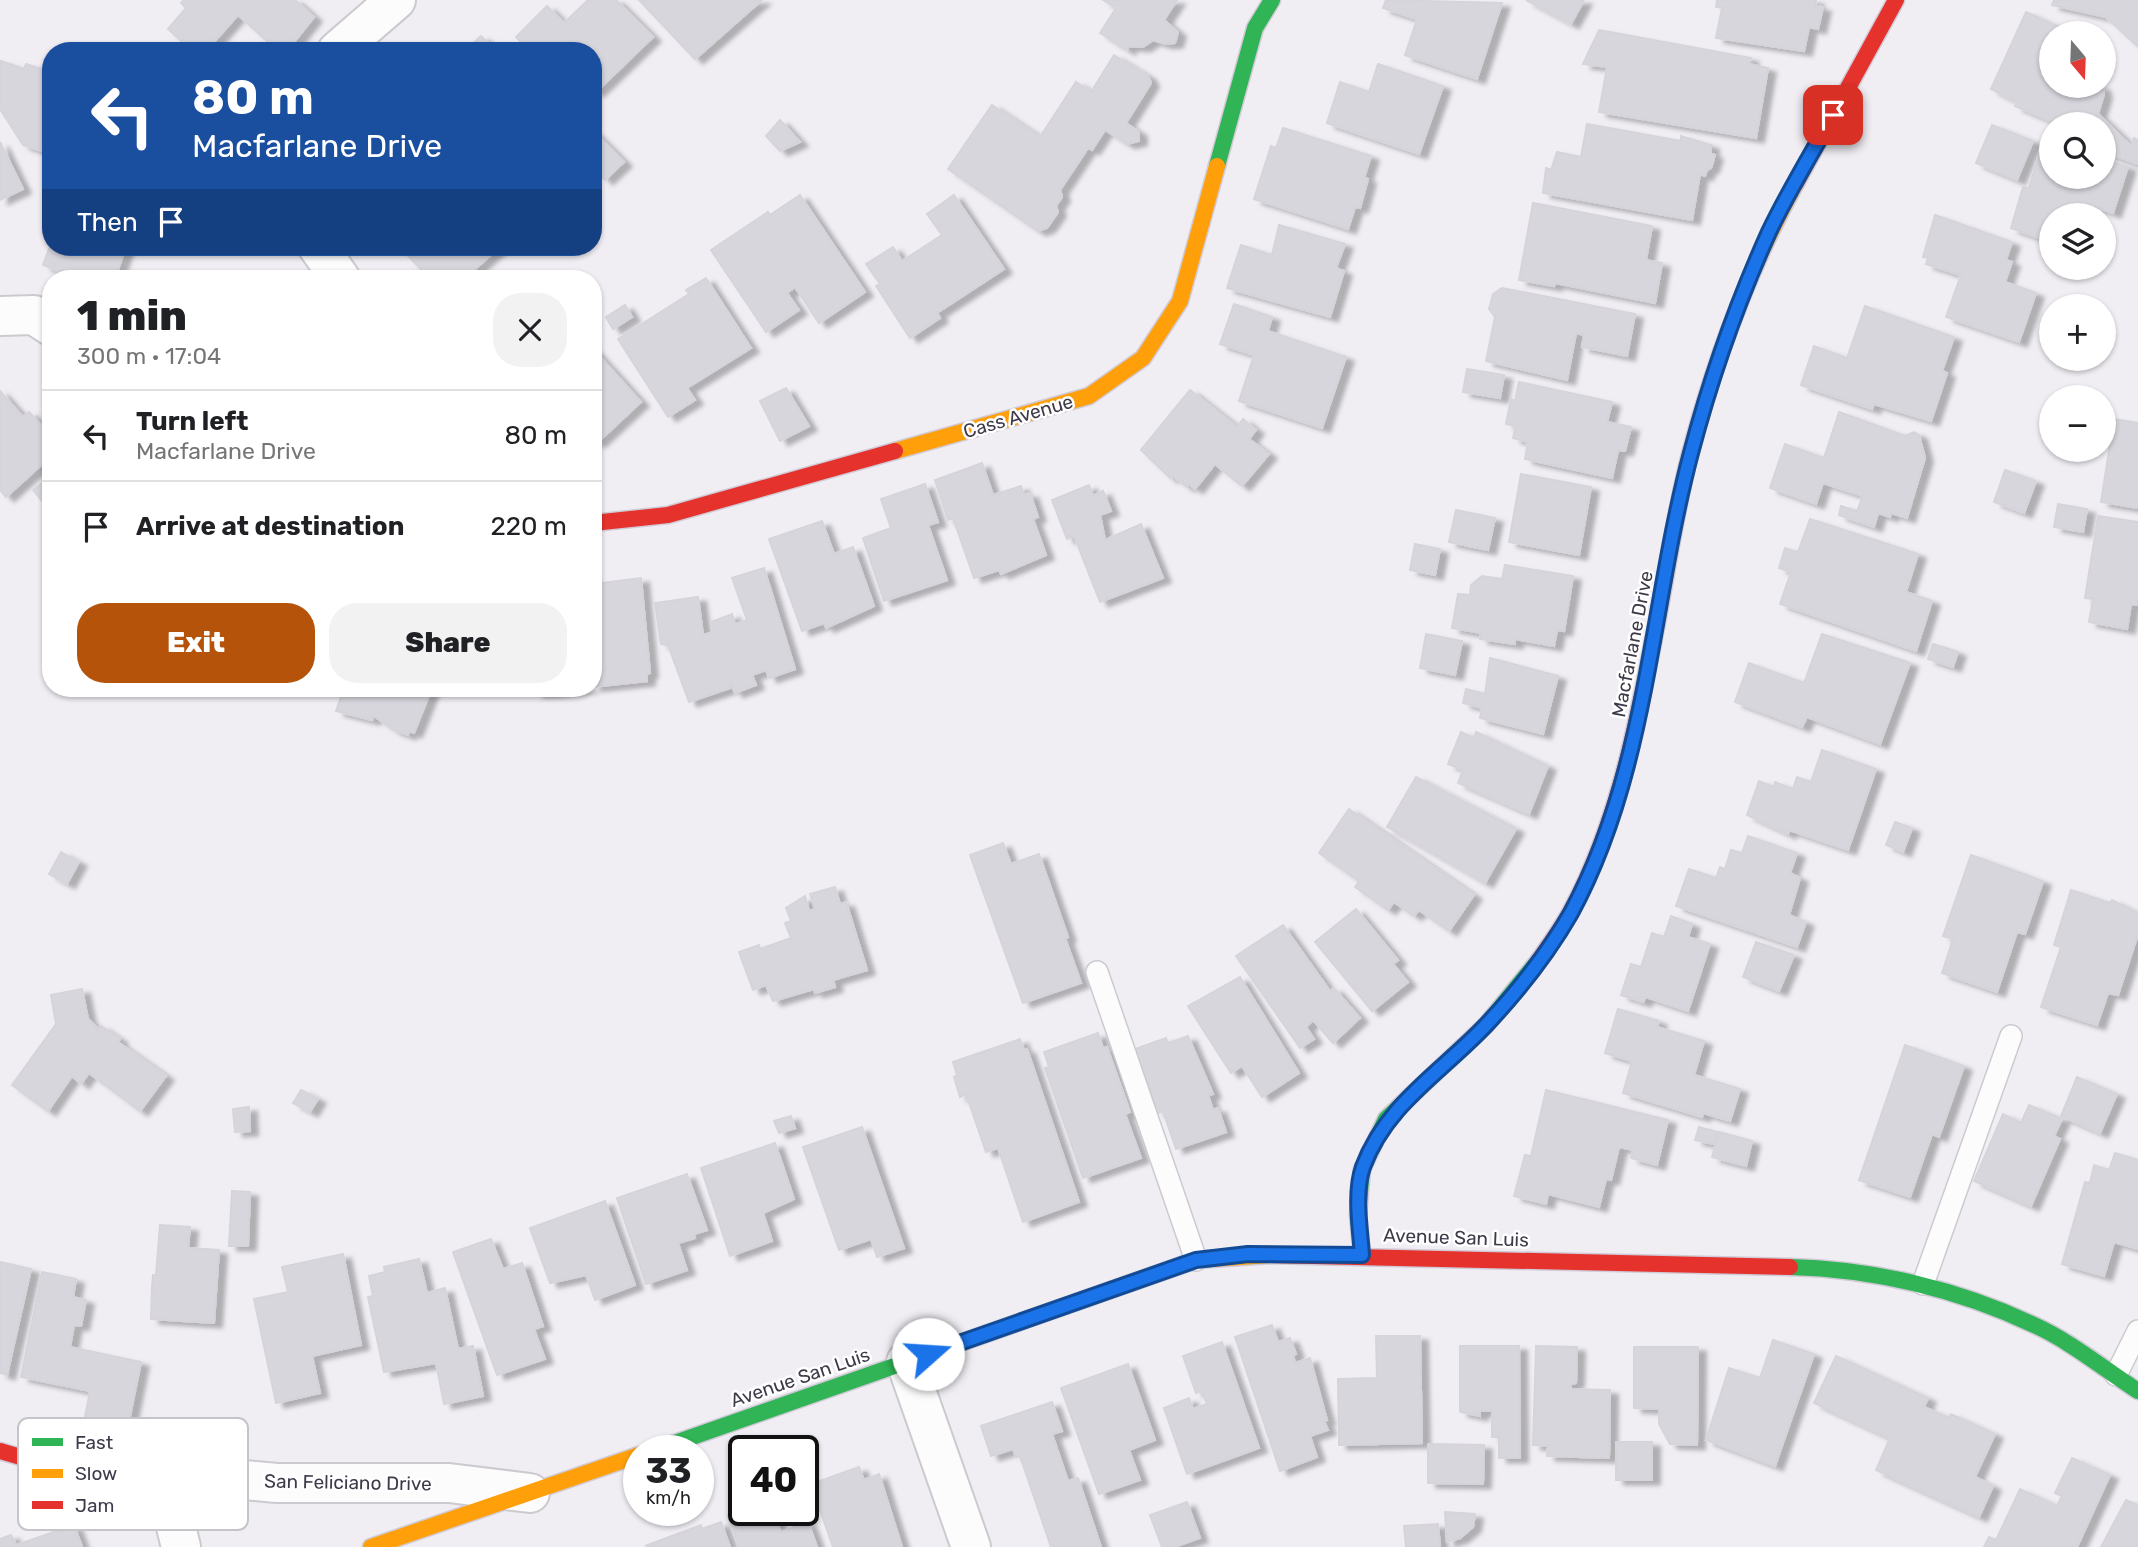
<!DOCTYPE html>
<html lang="en">
<head>
<meta charset="utf-8">
<style>
	body { margin:0; font-family:Rubik,sans-serif; background:#f2f2f2; color:#202124; height:100vh; display:flex; flex-direction:column; font-size:26px; white-space:nowrap }
	* { box-sizing:border-box; margin:0 }
	p { font-size:23px; color:#757577 }
	.icon { flex:none; width:38px; height:38px; fill:none; stroke:currentColor; stroke-width:2; stroke-linecap:round; stroke-linejoin:round }
	.map { position:relative; flex:1; overflow:hidden }
	.panel { position:absolute; left:42px; top:270px; width:560px; height:427px; display:flex; flex-direction:column; background:#fff; border-radius:28px; box-shadow:0 2px 5px #0004 }
	.panel>* { flex:none }
	.top-card { position:absolute; left:42px; top:42px; width:560px; height:214px; border-radius:28px; box-shadow:0 2px 5px #0004; background:#1a4fa0; color:#fff; overflow:hidden }
	.needle { width:46px; rotate:161deg }
	.fabs { position:absolute; left:2039px; top:21px; display:grid; gap:14px }
	.fabs a { display:grid; place-items:center; width:77px; height:77px; border-radius:50%; background:#fff; box-shadow:0 2px 5px #0004; font-size:35px }
	.speed { position:absolute; left:623px; top:1435px; display:flex; gap:14px; font-size:35px; font-weight:700; text-align:center }
	.speed>* { display:grid; place-content:center; width:91px; height:91px; border-radius:50%; background:#fff; box-shadow:0 2px 5px #0004; line-height:1 }
	.speed small { font-size:18px; font-weight:400 }
	.speed .limit { border:4px solid #111; border-radius:10px; background:#fff; color:#111 }
	.pin { position:absolute; display:grid; place-items:center; width:60px; height:60px; color:#fff; margin:-30px; border-radius:14px; box-shadow:0 4px 10px #0006 }
	.me { position:absolute; width:77px; margin:-38px; rotate:71deg; stroke-linejoin:round; filter:drop-shadow(0 0 5px #0008) }
	.turn { display:flex; align-items:center; gap:24px; height:147px; padding:0 35px; font-size:32px }
	.turn .icon { width:91px; height:91px; stroke-width:2.5 }
	.turn b { display:block; font-size:49px; line-height:60px }
	.then { display:flex; align-items:center; height:66px; padding:0 35px; background:#0003; gap:14px; font-size:26px }
	.round { display:grid; place-items:center; flex:none; width:74px; height:74px; border-radius:28px; background:#f2f2f2 }
	.head { display:flex; align-items:center; justify-content:space-between; height:119px; padding:0 35px }
	h1 { font-size:42px; font-weight:800; line-height:52px }
	.primary-button { display:flex; gap:14px; margin-top:auto; padding:14px 35px }
	.primary-button a { flex:1; height:80px; border-radius:28px; background:#b45309; color:#fff; font-size:28px; font-weight:800; line-height:80px; text-align:center }
	.primary-button a+a { background:#f2f2f2; color:#202124 }
	ul { padding:0; list-style:none }
	li { display:flex; align-items:center; gap:21px; height:91px; padding:0 35px; border-top:2px solid #e0e0e0 }
	li div { flex:1 }
	li b { display:block; font-size:26px }
	li em { font-style:normal }
	.map>svg:first-child { display:block }
	.building { fill:#d8d6dd; stroke:#d6d4db; stroke-width:2; filter:url(#shadow) }
	.lines { fill:none; stroke-linecap:round; stroke-linejoin:round }
	.lane-casing { stroke:#cccacf; stroke-width:24 }
	.street-casing { stroke:#cccacf; stroke-width:42 }
	.fast-casing { stroke:#d0cbd7; stroke-width:19 }
	.slow-casing { stroke:#d0cbd7; stroke-width:19 }
	.jam-casing { stroke:#d0cbd7; stroke-width:19 }
	.lane { stroke:#fdfcfd; stroke-width:21 }
	.street { stroke:#fdfcfd; stroke-width:38 }
	.fast { stroke:#30b455; stroke-width:16 }
	.slow { stroke:#ff9f0a; stroke-width:16 }
	.jam { stroke:#e5322d; stroke-width:16 }
	.route-casing { stroke:#114b97; stroke-width:18 }
	.route { stroke:#1a73e8; stroke-width:12 }
	.labels { text-anchor:middle; stroke-width:5; stroke-linejoin:round; paint-order:stroke }
	.street-label { font-size:19px; fill:#3e3a49; stroke:#fff }
	.key { fill:#fff; stroke:#c5c4c8; stroke-width:2 }
	.key-label { font-size:19px; fill:#3e3a49 }
</style>
</head>
<body>
<div class="map">
<svg width="2138" height="1547" viewBox="0 0 2138 1547">
	<defs>
		<filter id="shadow"><feDropShadow dx="8" dy="4.5" stdDeviation="2" flood-color="#0004"/></filter>
	</defs>
	<rect width="100%" height="100%" fill="#f0eef3"/>
	<path class="building" d="M184 0H295L314 17 287 51H278L238 15 206 51H192L168 29 186 8 181 3Z
		M588 0H616L653 37 596 92 593 89V51H530L516 37 547 6 564 23Z
		M639 0H762L695 59Z
		M1103 0H1177L1164 20 1178 32 1175 43 1165 44 1153 40 1143 47 1129 46 1127 50 1100 33 1116 8Z
		M1386 0 1502 3 1477 79 1405 55 1417 19 1383 8Z
		M1526 0H1584L1571 24Z
		M1717 0H1816L1815 6 1823 7 1818 29 1809 27 1804 51 1716 38 1722 8 1716 7Z
		M2054 0H2138V47L2106 17 2052 5Z
		M2026 12 2072 33H2051V86H2102L2104 94 2098 114 2131 146 2134 138 2138 140V164L2104 152V124H2089L2072 117 2069 124H2058L2015 106 2017 102 1991 89Z
		M1599 30 1751 58 1749 64 1768 68 1756 138 1599 112 1607 67 1583 64Z
		M481 36 490 45 494 42 502 51H465Z
		M1114 55 1148 76 1151 83 1126 123 1139 132V141L1127 144 1105 130 1092 150 1088 148 1060 190 1062 197 1056 206 1058 212 1047 228 1038 231 948 169 992 105 1040 137 1076 82 1091 92Z
		M1 61 24 69 26 64 51 72V154L23 145 0 109Z
		M1378 64 1443 86 1419 154 1327 123 1340 82 1369 92Z
		M780 120 800 142 780 151 766 136Z
		M1587 124 1681 141V136L1711 145V154L1715 155 1711 168 1707 170 1705 176 1700 174 1692 220 1543 193 1546 168 1551 170 1557 152 1581 157Z
		M1992 125 2033 141 2017 180 1976 163Z
		M1283 128 1371 156 1364 178 1368 179 1360 208 1355 207 1348 229 1254 199 1271 146 1276 148Z
		M593 131 624 162 605 180 593 167Z
		M2043 139 2051 142V177H2104V159L2128 167 2113 213 2088 205 2085 215H2051V242L2011 228 2023 187 2029 188Z
		M0 142 23 189 0 200Z
		M800 195 865 292 819 323 795 287 787 293 799 310 766 332 711 250 768 212 770 215Z
		M954 195 1004 269 937 313 940 318 910 338 876 286 880 284 866 264 893 247 902 261 942 235 927 214Z
		M1533 203 1652 226 1646 260 1662 263 1655 303 1555 283 1554 286 1519 280Z
		M1935 215 2012 242 2006 260 2012 262 2005 282 2036 293 2019 342 1946 317 1961 275 1926 264 1928 258 1923 257Z
		M1279 225 1345 244 1336 268 1344 271 1330 317 1227 288 1241 245 1272 255Z
		M51 243V247H126L115 278H56L58 271 43 265Z
		M400 247H500L465 278H429Z
		M706 278 751 348 687 388 695 400 668 417 618 339 689 294 686 290Z
		M1502 288 1635 314 1627 356 1582 347 1584 335 1576 333 1567 380 1486 361 1495 317 1489 309 1493 294Z
		M1234 304 1272 317 1268 331 1346 357 1322 428 1239 401 1254 355 1220 344Z
		M625 305 632 317 613 329 606 317Z
		M1865 306 1954 337 1942 371 1947 373 1931 421 1874 404 1872 409 1801 385 1814 346 1847 358Z
		M593 349 641 402 597 443 593 440Z
		M1467 369 1504 375 1500 398 1463 392Z
		M1519 382 1612 402 1607 422 1631 427 1625 451 1618 450 1612 478 1525 459 1528 442 1513 438 1516 426 1506 424 1511 399 1515 401Z
		M786 388 809 426 780 441 760 401Z
		M1190 390 1237 427 1243 419 1256 430 1249 439 1269 454 1242 486 1215 464 1195 489 1189 484 1187 487 1173 476 1170 478 1141 450Z
		M0 391 23 417 29 412 51 436V456L6 497 0 490Z
		M1839 412 1905 436 1914 432 1919 435 1925 458 1907 518 1891 513 1890 517 1878 513 1874 527 1839 515 1841 506 1857 511 1863 496 1823 483 1816 504 1770 488 1785 444 1824 458Z
		M2114 419 2138 423V508L2101 502Z
		M982 463 993 495 1021 486 1024 495 1030 493 1038 517 1033 519 1046 555 1001 574 999 570 974 578 953 518 948 520 935 480Z
		M2005 470 2036 481 2024 513 1994 502Z
		M1521 474 1591 487 1579 555 1509 542Z
		M51 476V512L33 490Z
		M925 484 938 522 928 525 947 580 884 601 863 538 891 528 881 499Z
		M1089 485 1093 496 1103 491 1111 511 1100 515 1105 540 1141 524 1163 578 1100 602 1074 536 1067 539 1052 500Z
		M2058 504 2087 509 2083 532 2054 527Z
		M1456 510 1495 518 1488 550 1449 542Z
		M2098 516 2138 522V605L2131 604 2127 629 2089 622 2093 599 2085 598Z
		M1810 519 1918 554 1906 592 1932 601 1916 651 1780 604 1791 572 1779 568 1785 548 1798 552Z
		M822 521 834 554 853 547 874 606 826 628 824 623 802 631 769 539Z
		M1415 544 1440 549 1435 575 1410 570Z
		M1505 565 1573 576 1564 631 1557 630 1554 646 1515 639V644L1480 639 1481 633 1452 628 1458 594 1470 595 1471 585 1482 576 1502 579Z
		M764 568 795 669 769 678 766 670 752 675 756 685 735 693 730 682V688L689 702 668 645 661 644 655 603 698 597 703 635 714 632 711 622 732 614 735 624 747 620 732 578Z
		M641 578 650 673 647 674V681L593 687 594 584Z
		M1426 634 1462 641 1455 675 1420 668Z
		M1822 634 1910 663 1880 744 1807 717 1802 727 1735 702 1749 663 1804 683Z
		M1933 644 1958 652 1953 667 1928 659Z
		M1490 658 1558 676 1543 734 1480 718 1482 708 1463 703 1466 689 1485 694Z
		M344 688H432L414 733 409 731 408 735 394 730 374 716 372 720 336 711Z
		M535 688H591L549 693H535Z
		M1461 732 1474 738 1476 732 1548 766 1529 814 1458 783 1463 770 1448 764Z
		M1822 750 1876 769 1848 850 1789 830 1788 834 1747 815 1759 781 1774 787 1775 782 1793 789 1797 777 1811 782Z
		M1416 777 1516 829 1485 883 1387 827Z
		M1349 809 1474 895 1449 931 1419 910 1414 916 1394 902 1388 910 1355 887 1359 881 1319 853Z
		M1895 822 1912 828 1903 852 1886 845Z
		M1748 836 1797 853 1790 873 1800 878 1789 915 1806 922 1797 947 1676 906 1689 869 1716 878 1720 867 1725 869 1731 850 1742 853Z
		M1003 843 1011 864 1039 854 1068 937 1065 938 1081 983 1023 1003 970 855Z
		M61 852 79 862 67 884 49 874Z
		M1971 855 2043 881 2025 934 2017 932 1997 992 1942 973 1953 939 1943 936Z
		M835 887 840 904 846 902 867 970 833 980 835 987 815 993 814 989 773 1001 766 985 753 990 739 952 759 945 760 949 791 938 785 923 791 921 786 908 805 896 809 911 815 909 810 894Z
		M2071 890 2110 903 2112 900 2138 913V934L2118 995 2108 993 2097 1025 2041 1007 2061 947 2054 945Z
		M1356 909 1398 960 1393 964 1408 982 1372 1011 1315 942Z
		M1671 916 1692 924 1688 937 1710 944 1688 1011 1646 997 1643 1002 1621 995 1631 964 1641 967 1652 933 1664 937Z
		M1283 925 1330 991 1334 988 1360 1018 1333 1043 1313 1020 1306 1027 1314 1039 1300 1048 1236 956Z
		M1756 942 1794 955 1779 991 1743 977Z
		M1240 977 1299 1073 1262 1097 1242 1066 1231 1073 1188 1006Z
		M82 989 88 1019 98 1029 101 1026 120 1039 118 1042 166 1076 140 1111 89 1073 81 1084 72 1076 48 1111 12 1085 56 1024 51 995Z
		M1618 1009 1659 1021 1657 1027 1704 1041 1694 1075 1740 1089 1730 1121 1703 1113 1702 1117 1623 1093 1632 1061 1605 1053Z
		M1098 1033 1103 1048 1107 1047 1130 1112 1125 1114 1141 1158 1083 1178 1045 1068 1049 1067 1044 1052Z
		M1188 1036 1213 1094 1208 1095 1213 1110 1218 1108 1226 1132 1176 1149 1163 1111 1158 1113 1147 1082 1144 1083 1132 1050 1166 1038 1168 1043Z
		M1020 1039 1024 1050 1027 1049 1079 1202 1023 1222 998 1148 986 1152 966 1094 960 1097 954 1077 957 1075 953 1062Z
		M1905 1045 1964 1066 1939 1137 1932 1134 1910 1197 1859 1180Z
		M2077 1077 2117 1094 2100 1133 2061 1116Z
		M301 1090 318 1099 310 1112 293 1103Z
		M1546 1090 1668 1120 1657 1165 1631 1158 1633 1150 1619 1147 1611 1180 1606 1179 1599 1207 1548 1194 1546 1204 1514 1196 1525 1155 1531 1156Z
		M2029 1105 2062 1119 2054 1136 2060 1139 2031 1206 1974 1181 2003 1114 2021 1123Z
		M249 1107 250 1131 235 1132 233 1109Z
		M791 1116 795 1128 779 1133 774 1121Z
		M862 1127 904 1248 877 1257 871 1239 839 1250 803 1147Z
		M1699 1127 1717 1132 1714 1144 1695 1140Z
		M1719 1132 1752 1141 1746 1166 1712 1157Z
		M775 1143 794 1199 763 1213 772 1241 730 1256 701 1168Z
		M2115 1153 2138 1160V1249L2114 1242 2104 1276 2062 1264 2085 1182 2090 1183 2094 1165 2109 1170Z
		M687 1174 707 1230 694 1234 695 1238 678 1243 687 1270 646 1284 617 1198Z
		M232 1191 250 1192 248 1246H229Z
		M605 1201 635 1285 595 1300 586 1275 550 1283 530 1228Z
		M160 1225 190 1227 188 1248 219 1250 214 1323 151 1319 152 1288 153 1275H156Z
		M491 1239 503 1269 522 1263 543 1326 534 1329 545 1359 497 1375 453 1252Z
		M343 1254 361 1345 312 1356 320 1393 276 1403 254 1299 288 1292 282 1267Z
		M419 1259 427 1293 445 1288 458 1349 473 1346 483 1396 444 1404 436 1363 384 1372 368 1297 373 1296 369 1276 385 1272 384 1267Z
		M0 1262 31 1269 7 1375 0 1373Z
		M42 1272 76 1279 73 1297 86 1300 81 1326 74 1325 70 1347 141 1362 127 1431 84 1422 90 1391 21 1377Z
		M1272 1325 1278 1342 1290 1338 1296 1354 1293 1355 1295 1363 1310 1358 1327 1420 1324 1421 1328 1430 1310 1436 1317 1457 1280 1471 1235 1337Z
		M1376 1336H1420L1422 1443 1339 1445 1338 1379 1377 1378Z
		M1773 1340 1814 1354 1775 1466 1706 1440 1729 1368 1760 1378Z
		M1222 1342 1259 1448 1187 1474 1164 1408 1189 1398 1193 1409 1207 1404 1202 1391 1196 1393 1183 1356Z
		M1460 1346H1519L1520 1458H1499V1437H1492V1411H1480V1416L1460 1412Z
		M1536 1346 1577 1347 1576 1383 1571 1384V1389L1610 1390 1609 1458 1547 1456 1548 1446 1533 1445Z
		M1634 1347H1698L1697 1445 1670 1444 1659 1424V1409L1634 1408Z
		M1836 1356 1928 1398 1924 1407 1949 1418 1951 1414 1995 1434 1975 1477 1993 1486 1979 1517 1876 1470 1890 1438 1814 1403Z
		M1128 1364 1155 1440 1129 1450 1140 1480 1099 1494 1061 1388Z
		M1052 1402 1062 1431 1052 1434 1068 1481 1078 1478 1101 1547H1051L1020 1456 1016 1457 1013 1449 991 1456 981 1426Z
		M1616 1442H1652V1480H1616Z
		M1428 1444 1484 1445 1483 1484 1428 1483Z
		M2072 1458 2110 1475 2077 1547H1984L1989 1537 1996 1540 2020 1489 2057 1506 2062 1496 2055 1493Z
		M859 1467 864 1480 879 1474 902 1547H833L811 1484Z
		M2126 1500 2138 1505V1547H2101Z
		M1187 1502 1200 1538 1174 1547H1162L1150 1515Z
		M744 1509 772 1510 781 1532 808 1522 817 1547H739L728 1515Z
		M1445 1512 1475 1514 1473 1527 1460 1538 1447 1542Z
		M721 1522 730 1547 645 1546 701 1525 702 1529Z
		M1438 1524 1440 1547H1406L1404 1526Z
		M74 1525 82 1547H0V1539L11 1535 16 1545Z"/>
	<g class="lines">
		<g class="lane-casing">
			<path id="lane" d="M1097 972 1196 1260
				M1923 1284 2011 1036
				M2116 1375 2138 1331"/>
		</g>
		<g class="street-casing">
			<path id="street" d="M337 51 396 0
				M318 247 340 278
				M0 316 34 315 51 326
				M906 1362 971 1547
				M181 1547 166 1486 212 1477 277 1483H449L530 1493"/>
		</g>
		<g class="fast-casing">
			<path id="fast" d="M1217 166 1255 28 1272 0
				M1362 1255 1358 1215 1362 1169 1386 1119 1486 1025 1539 960
				M1790 1267C1873 1269 1958 1289 2034 1325 2070 1341 2104 1369 2138 1391
				M652 1451 903 1363"/>
		</g>
		<g class="slow-casing">
			<path id="slow" d="M895 451 1089 396 1143 358 1180 301 1217 166
				M1653 642C1666 580 1674 516 1690 454 1715 360 1749 268 1796 183
				M903 1363 1196 1260 1270 1255
				M371 1547 639 1455"/>
		</g>
		<g class="jam-casing">
			<path id="jam" d="M1796 183 1896 0
				M593 523 668 515 895 451
				M1539 960C1550 944 1562 928 1571 911 1616 827 1635 734 1653 642
				M1270 1255 1790 1267
				M0 1451 75 1473 166 1486"/>
		</g>
		<use href="#lane" class="lane"/>
		<use href="#street" class="street"/>
		<use href="#fast" class="fast"/>
		<use href="#slow" class="slow"/>
		<use href="#jam" class="jam"/>
	</g>
	<g class="lines">
		<g class="route-casing">
			<path id="route" d="M928 1354 1196 1260 1248 1254 1362 1255C1360 1227 1354 1193 1363 1167 1386 1104 1443 1071 1487 1024 1518 991 1548 953 1571 913 1648 770 1650 607 1691 453 1711 377 1737 303 1769 232 1788 192 1812 153 1833 115"/>
		</g>
		<use href="#route" class="route"/>
	</g>
	<g class="labels">
		<g class="street-label">
			<text transform="translate(1018 416) rotate(-16)" y="7">Cass Avenue</text>
			<text transform="translate(1632 644) rotate(-79)" y="7">Macfarlane Drive</text>
			<text transform="translate(1456 1237) rotate(2)" y="7">Avenue San Luis</text>
			<text transform="translate(800 1377) rotate(-19)" y="7">Avenue San Luis</text>
			<text transform="translate(348 1482) rotate(1)" y="7">San Feliciano Drive</text>
		</g>
	</g>
	<rect x="18" y="1418" width="230" height="112" rx="10" class="key"/>
	<rect x="32" y="1438" width="31" height="8" fill="#30b455"/>
	<rect x="32" y="1469" width="31" height="9" fill="#ff9f0a"/>
	<rect x="32" y="1501" width="31" height="8" fill="#e5322d"/>
	<g class="key-label">
		<text x="75" y="1449">Fast</text>
		<text x="75" y="1480">Slow</text>
		<text x="75" y="1512">Jam</text>
	</g>
</svg>
<div class="fabs">
<a><svg class="needle" viewBox="-14 -14 28 28"><path d="M0-13l5 13h-10z" fill="#e53935"/><path d="M0 13l5-13h-10z" fill="#757577"/></svg></a>
<a><svg class="icon" aria-label="search" viewBox="0 0 24 24"><circle cx="10" cy="10" r="6"/><path d="M15 15l6 6"/></svg></a>
<a><svg class="icon" aria-label="layers" viewBox="0 0 24 24"><path d="M12 4l9 5-9 5-9-5zM3 14l9 5 9-5"/></svg></a>
<a>+</a>
<a>−</a>
</div>
<div class="speed"><div>33<small>km/h</small></div><div class="limit">40</div></div>
<div class="pin" style="left:1833px;top:115px;background:#d93025"><svg class="icon" aria-label="arrive" viewBox="0 0 24 24"><path d="M6 21V4h12l-3 4 3 4H6"/></svg></div>
<svg class="me" style="left:928px;top:1354px" viewBox="-20 -20 40 40"><circle r="19" fill="#fff"/><path d="M0-13L10 11 0 6-10 11z" fill="#1a73e8"/></svg>
<div class="top-card">
<div class="turn"><svg class="icon" aria-label="left" viewBox="0 0 24 24"><path d="M17 20v-9H6M10 6l-5 5 5 5"/></svg><div><b>80 m</b>Macfarlane Drive</div></div>
<div class="then">Then<svg class="icon" aria-label="arrive" viewBox="0 0 24 24"><path d="M6 21V4h12l-3 4 3 4H6"/></svg></div>
</div>
<section class="panel">
<div class="head"><div><h1>1 min</h1><p>300 m · 17:04</p></div><a class="round"><svg class="icon" aria-label="close" viewBox="0 0 24 24"><path d="M6 6l12 12M18 6L6 18"/></svg></a></div>
<ul>
<li><svg class="icon" aria-label="left" viewBox="0 0 24 24"><path d="M17 20v-9H6M10 6l-5 5 5 5"/></svg><div><b>Turn left</b><p>Macfarlane Drive</p></div><em>80 m</em></li>
<li><svg class="icon" aria-label="arrive" viewBox="0 0 24 24"><path d="M6 21V4h12l-3 4 3 4H6"/></svg><div><b>Arrive at destination</b></div><em>220 m</em></li>
</ul>
<div class="primary-button"><a>Exit</a><a>Share</a></div>
</section>
</div>
</body>
</html>
